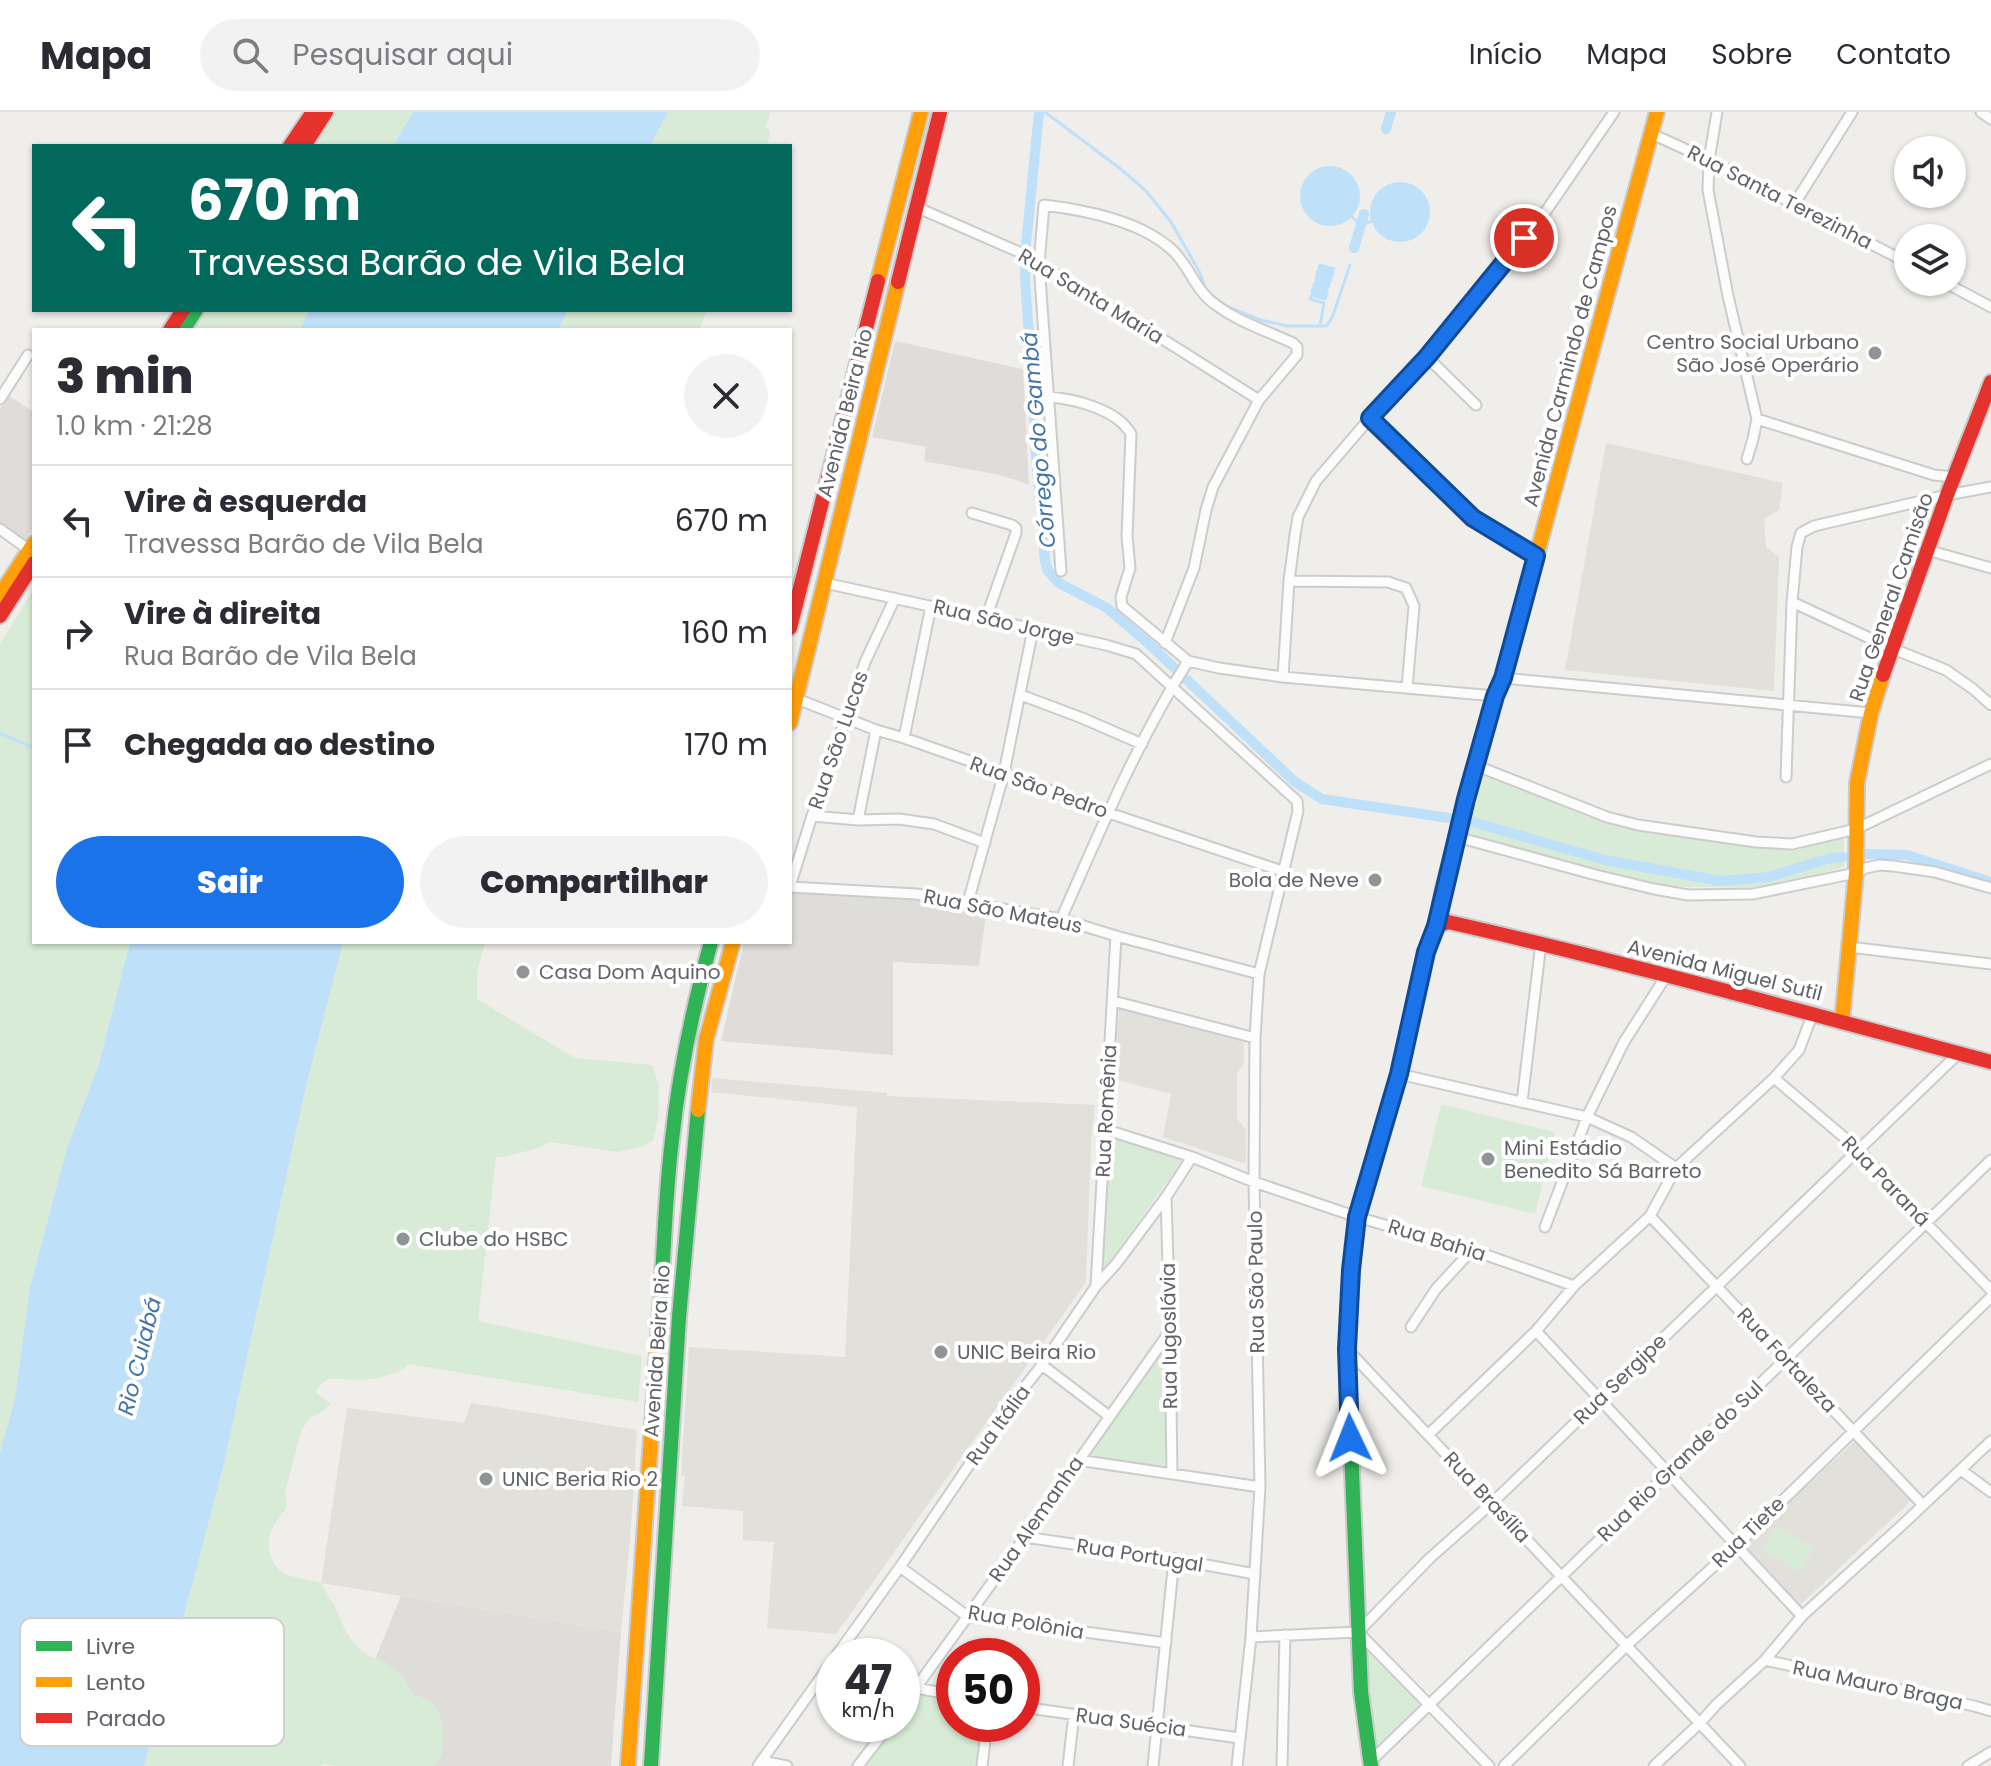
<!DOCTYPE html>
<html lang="pt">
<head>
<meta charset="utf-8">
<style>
	body { margin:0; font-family:Poppins,sans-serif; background:#f2f2f3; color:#2b2b33; height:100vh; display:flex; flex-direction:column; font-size:30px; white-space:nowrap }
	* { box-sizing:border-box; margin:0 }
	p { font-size:26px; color:#7c7c81 }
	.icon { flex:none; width:44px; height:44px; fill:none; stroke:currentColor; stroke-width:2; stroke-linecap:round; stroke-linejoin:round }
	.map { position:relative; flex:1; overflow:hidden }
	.panel { position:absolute; left:32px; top:216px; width:760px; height:616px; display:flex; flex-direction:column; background:#fff; border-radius:0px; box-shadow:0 2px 6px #0004 }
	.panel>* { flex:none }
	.hud { position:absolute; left:32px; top:32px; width:760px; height:168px; border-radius:0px; box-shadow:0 2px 6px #0004; background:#00695c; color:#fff; overflow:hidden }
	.fabs { position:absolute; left:1894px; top:24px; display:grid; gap:16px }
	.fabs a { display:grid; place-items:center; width:72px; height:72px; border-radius:50%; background:#fff; box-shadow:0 2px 6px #0004; font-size:40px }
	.speed { position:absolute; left:816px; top:1526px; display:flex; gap:16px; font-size:40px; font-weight:700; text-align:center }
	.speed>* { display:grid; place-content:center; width:104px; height:104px; border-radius:50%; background:#fff; box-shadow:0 2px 6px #0004; line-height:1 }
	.speed small { font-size:20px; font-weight:400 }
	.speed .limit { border:12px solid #d22; background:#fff; color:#111 }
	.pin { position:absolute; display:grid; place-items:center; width:68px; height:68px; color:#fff; margin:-34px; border:4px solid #fff; border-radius:50%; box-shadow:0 2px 8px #0007 }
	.me { position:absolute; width:88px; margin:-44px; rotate:358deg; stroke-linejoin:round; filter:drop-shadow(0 0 6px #0008) }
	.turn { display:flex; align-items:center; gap:28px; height:168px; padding:0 24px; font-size:36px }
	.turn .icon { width:104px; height:104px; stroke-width:2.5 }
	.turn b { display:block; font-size:56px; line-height:68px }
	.round { display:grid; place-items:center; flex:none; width:84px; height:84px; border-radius:42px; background:#f2f2f3 }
	.overview { display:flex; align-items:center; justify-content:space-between; height:136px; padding:0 24px }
	h1 { font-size:48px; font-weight:800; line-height:60px }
	.cta { display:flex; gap:16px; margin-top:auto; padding:16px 24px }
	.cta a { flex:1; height:92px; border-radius:48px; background:#1a73e8; color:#fff; font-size:32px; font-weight:800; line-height:92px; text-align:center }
	.cta a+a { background:#f2f2f3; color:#2b2b33 }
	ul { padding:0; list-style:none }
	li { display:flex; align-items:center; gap:24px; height:112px; padding:0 24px; border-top:2px solid #e1e1e2 }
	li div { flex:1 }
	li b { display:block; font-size:30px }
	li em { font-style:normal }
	header { display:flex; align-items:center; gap:48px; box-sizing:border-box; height:112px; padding:0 40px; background:#fff; border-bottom:2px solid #e1e1e2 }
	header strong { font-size:38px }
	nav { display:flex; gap:44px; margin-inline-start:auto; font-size:28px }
	.search { width:560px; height:72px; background:#f2f2f3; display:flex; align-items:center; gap:20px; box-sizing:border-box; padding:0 28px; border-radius:44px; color:#7c7c81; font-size:30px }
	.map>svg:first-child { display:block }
	.industrial { fill:#dfddda }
	.education { fill:#e2e0da }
	.green { fill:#d8ebd6 }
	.water { fill:#bfe0f9 }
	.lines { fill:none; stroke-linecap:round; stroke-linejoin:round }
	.stream { stroke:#bfe0f9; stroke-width:3 }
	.canal { stroke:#bfe0f9; stroke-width:10 }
	.street-casing { stroke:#cbcccc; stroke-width:13 }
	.fast-casing { stroke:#cacacb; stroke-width:18 }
	.slow-casing { stroke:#cacacb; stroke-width:18 }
	.jam-casing { stroke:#cacacb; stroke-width:18 }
	.street { stroke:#fdfcfc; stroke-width:9 }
	.fast { stroke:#30b455; stroke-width:14 }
	.slow { stroke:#ff9f0a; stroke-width:14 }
	.jam { stroke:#e5322d; stroke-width:14 }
	.route-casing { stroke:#114b97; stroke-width:20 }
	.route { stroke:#1a73e8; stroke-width:14 }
	.poi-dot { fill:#919496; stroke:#fff; stroke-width:3 }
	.labels { text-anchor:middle; stroke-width:8; stroke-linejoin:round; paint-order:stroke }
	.street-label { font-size:20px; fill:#5f6368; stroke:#fff }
	.poi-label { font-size:20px; fill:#5f6368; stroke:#fff; text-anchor:start }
	.water-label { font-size:22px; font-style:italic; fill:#4174aa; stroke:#fff }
	.key { fill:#fff; stroke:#cfd0d2; stroke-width:2 }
	.key-label { font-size:22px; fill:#5f6368 }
</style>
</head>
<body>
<header>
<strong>Mapa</strong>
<div class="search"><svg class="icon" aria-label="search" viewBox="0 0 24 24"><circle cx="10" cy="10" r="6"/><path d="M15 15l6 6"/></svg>Pesquisar aqui</div>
<nav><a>Início</a><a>Mapa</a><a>Sobre</a><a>Contato</a></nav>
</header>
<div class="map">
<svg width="1991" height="1654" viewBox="0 0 1991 1654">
	<rect width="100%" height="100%" fill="#efeeea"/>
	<path class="industrial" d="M895 229 1023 257 1029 373 1016 368 995 362 924 349 926 335 872 325Z
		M9 284 34 300V414L23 431 0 414V297Z
		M790 778 896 786 987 796 979 854 893 850V943L721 929 744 830H790Z
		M401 1484 621 1520 611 1654H385L350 1608Z"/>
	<path class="education" d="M1606 331 1783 371 1779 398 1764 407 1766 435 1779 445 1774 579 1565 558Z
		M1122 897 1244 929V951L1237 961V1007L1246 1018V1049L1243 1051 1163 1025 1171 982 1114 967 1119 898Z
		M712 966 887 981V984L1095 993 1091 1030 1086 1170 836 1522 767 1516 774 1430 743 1428V1399L682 1394 685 1364 681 1363 689 1235 845 1245 857 995 711 980Z
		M471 1291 637 1318 631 1416 621 1520 321 1471 347 1296 464 1311Z
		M1855 1329 1911 1389 1800 1493 1744 1432Z"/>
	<path class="green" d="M331 0H413L393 34H309Z
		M668 0H771L766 14 770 20 767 34H650Z
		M203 198H309L300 218H190Z
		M568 198H707L699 218H558Z
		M34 477V830H130L99 952 67 1036 30 1175 15 1286 0 1341V532Z
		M1480 662 1588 705 1633 716 1755 735 1793 737 1844 726V755L1819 762 1753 775H1686L1655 772 1599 759 1461 719Z
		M343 830H485L477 860V887L575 946 652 953 659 974 658 1005 654 1027 644 1034 618 1040 551 1030 538 1036 504 1045H496L478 1209 642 1244 638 1290 409 1252C399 1263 375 1267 361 1268 341 1269 328 1259 315 1280L331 1292 323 1299 309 1307 301 1319 285 1381 287 1395C281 1403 273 1413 270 1422 266 1436 272 1455 284 1462 288 1464 314 1469 321 1471L335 1495 346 1520 358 1536 369 1544 381 1547 402 1563 414 1583C436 1588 443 1601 443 1622 443 1636 443 1644 434 1654H338L324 1652 319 1654H144L223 1356 304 983Z
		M1441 992 1555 1020 1535 1102 1421 1074Z
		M1110 1026H1114L1180 1046 1182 1049 1101 1161 1108 1028Z
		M1162 1240H1165L1167 1242 1168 1353 1164 1356 1091 1347 1090 1337Z
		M1776 1414 1814 1436 1800 1460 1762 1437Z
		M1369 1541 1419 1590 1420 1597 1379 1636 1375 1632 1369 1594 1365 1543Z
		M917 1583 954 1590V1612H983L979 1654H867L895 1612H902C902 1600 907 1591 917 1583Z"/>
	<path class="water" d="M413 0H668L650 34H393Z
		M1300 84a30 30 0 1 1 60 0a30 30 0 1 1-60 0Z
		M1370 100a30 30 0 1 1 60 0a30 30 0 1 1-60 0Z
		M309 198H568L558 218H300Z
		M130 830H343L304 983 223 1356 144 1654H0V1341L15 1286 30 1175 67 1036 99 952Z"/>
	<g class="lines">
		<path class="stream" d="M1045 0 1122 58 1146 79 1171 110 1199 159 1207 180 1228 195 1261 208 1287 214H1326L1332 206 1350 153
			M1352 105 1361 113 1372 109
			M1320 214 1324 191 1310 187 1312 183 1325 187 1326 184 1312 180 1313 177 1327 181V178L1314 174 1315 171 1328 175 1329 172 1316 168V165L1330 169 1331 166 1317 162 1318 159 1332 163 1333 160 1319 156 1320 153 1334 157
			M0 621 34 636"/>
		<path class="canal" d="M1039 0 1026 132 1025 169 1031 249 1036 344 1045 449 1048 459 1059 471 1107 496 1149 532 1295 670 1322 687 1449 706
			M1386 17 1391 0
			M1354 136 1364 102
			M1473 710 1605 748 1720 769 1769 765 1831 746 1843 745
			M1866 742 1907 743 1991 770"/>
		<g class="street-casing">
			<path id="street" d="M1717 0 1709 48 1708 78 1728 184 1757 307 1753 327 1747 347
				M1981 0 1991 7
				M1652 22 1709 48 1908 151
				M1795 91 1852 0
				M916 95 1019 140 1172 233 1259 288
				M1944 170 1991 195
				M1427 245 1476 293
				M1050 285C1075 287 1118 298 1131 322L1127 424 1130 456 1121 485 1122 494 1188 549 1219 556 1283 565 1495 584
				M0 287 28 243
				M1370 306 1473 406 1536 444
				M1757 307 1934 363 1954 365
				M972 401 1012 413 1016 416V421L986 506
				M0 417 33 441
				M1927 438 1991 456
				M1061 459 1039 152 1044 93C1085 98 1138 108 1170 136 1190 153 1194 178 1216 193 1239 210 1267 219 1293 231L1297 235V243L1259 288 1213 375 1206 398 1194 456 1165 531
				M1289 469 1388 470 1406 476 1414 494 1407 576
				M825 471 1106 533 1136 542 1297 689 1298 699 1259 862 1255 926 1254 1070 1260 1375 1251 1525 1237 1654
				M1792 490 1891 536 1946 558 1973 577 1991 593
				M1283 565 1289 469 1295 423 1298 405 1316 369 1370 306 1427 245 1544 102 1614 0
				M1503 566 1871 601
				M1021 583 1082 606 1142 632
				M797 587 876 618 904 626 1004 661 1109 701 1282 759
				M904 626 931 494
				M1477 654 1607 705 1638 713 1756 730 1792 732 1856 717 1991 652
				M1786 665 1792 490 1797 435 1801 421 1814 414 1947 383 1991 375
				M812 704 858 708 899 707 934 712 985 731
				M858 708 876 618
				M1457 725 1596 763 1654 777 1688 783 1753 782 1856 761 1866 756 1880 753 1893 754 1935 760 1991 776
				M790 774 812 704 865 550 895 486
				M790 775 916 782 1061 807 1116 824 1259 862
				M968 790 1004 661 1033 517
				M1061 807C1100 719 1137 630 1188 549
				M1849 835 1991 852
				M1113 889 1255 926
				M1399 962 1587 1005 1631 1025 1676 1056
				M1774 966 1859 1038 1925 1110 1991 1178
				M1522 990 1541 831
				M1104 1017 1192 1045 1254 1070 1357 1105 1472 1138 1574 1174
				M1166 1085 1170 1219 1172 1362
				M1650 1104 1923 1393
				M1545 1115 1587 1005 1624 930 1666 864
				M1096 1174 1116 824
				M1411 1215 1436 1177 1472 1138
				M1536 1219 1802 1504
				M1347 1237 1740 1654
				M1042 1253 1109 1304
				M1428 1323 1536 1219 1574 1174 1650 1104 1676 1056 1774 966 1799 938 1813 901
				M1078 1348 1260 1375
				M1961 1358 1991 1380
				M1025 1425 1174 1447 1255 1462
				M900 1455 967 1504 1166 1531
				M1358 1520 1489 1654
				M1251 1525 1358 1520 1430 1446 1492 1391 1960 940
				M836 1544 900 1455 1005 1300 1042 1253 1096 1174 1116 1152 1166 1085 1192 1045
				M1765 1548 1974 1594 1991 1599
				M916 1576 954 1583
				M902 1595 1025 1425 1170 1219
				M1022 1595 1239 1626
				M761 1649 787 1654
				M1370 1650 1991 1048
				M758 1654 834 1547
				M858 1654 890 1612
				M982 1654 987 1612
				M1068 1654 1074 1602
				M1153 1654 1174 1447
				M1282 1654 1285 1523
				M1504 1654 1626 1534 1736 1434 1991 1185
				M1654 1654 1700 1611 1716 1593 1765 1548 1802 1504 1900 1415 1991 1329
				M1968 1654 1991 1640"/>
		</g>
		<g class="fast-casing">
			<path id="fast" d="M183 218 196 198
				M660 1198C664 1141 665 1085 672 1028 679 960 693 895 711 830
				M651 1654 679 1205 698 998
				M1371 1654 1361 1580 1347 1237 1351 1158 1357 1105 1381 1024"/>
		</g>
		<g class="slow-casing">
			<path id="slow" d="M878 169 921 0
				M1537 442 1657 0
				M0 483 34 431
				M790 611 898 170
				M1842 910 1856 761 1857 671 1871 601 1883 563
				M698 998 706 928 733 830
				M628 1654 660 1198"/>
		</g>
		<g class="jam-casing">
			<path id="jam" d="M290 34 313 0
				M304 34 326 0
				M898 170 940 0
				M170 218 183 198
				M0 504 34 451
				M790 516 878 169
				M1883 563 1947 383 1991 270
				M1436 814 1448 810C1630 851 1810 902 1991 950
				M1381 1024 1399 962 1426 840 1437 808 1443 776 1495 584 1503 566 1537 442"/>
		</g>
		<use href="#street" class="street"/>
		<use href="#fast" class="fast"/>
		<use href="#slow" class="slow"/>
		<use href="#jam" class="jam"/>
	</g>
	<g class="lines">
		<g class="route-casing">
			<path id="route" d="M1350 1326 1347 1237 1351 1158 1357 1105 1399 962 1426 840 1436 814 1466 687 1495 584 1503 566 1536 444 1473 406 1370 306 1427 245 1524 126"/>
		</g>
		<use href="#route" class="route"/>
	</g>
	<g class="poi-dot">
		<circle cx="1875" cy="241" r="8"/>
		<circle cx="1375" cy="768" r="8"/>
		<circle cx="523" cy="860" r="8"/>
		<circle cx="1488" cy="1047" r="8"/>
		<circle cx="403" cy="1127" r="8"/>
		<circle cx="941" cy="1240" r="8"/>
		<circle cx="486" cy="1367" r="8"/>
	</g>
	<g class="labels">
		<g class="street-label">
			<text transform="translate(1780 85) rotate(27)" y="7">Rua Santa Terezinha</text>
			<text transform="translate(1091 184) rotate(31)" y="7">Rua Santa Maria</text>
			<text transform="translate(1570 244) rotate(-75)" y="7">Avenida Carmindo de Campos</text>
			<text transform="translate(845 301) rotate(-76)" y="7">Avenida Beira Rio</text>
			<text transform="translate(1891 485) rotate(-71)" y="7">Rua General Camisão</text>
			<text transform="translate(1004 510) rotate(13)" y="7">Rua São Jorge</text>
			<text transform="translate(838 628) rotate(-71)" y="7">Rua São Lucas</text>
			<text transform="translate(1039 675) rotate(20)" y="7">Rua São Pedro</text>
			<text transform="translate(1003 799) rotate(11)" y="7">Rua São Mateus</text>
			<text transform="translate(1725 858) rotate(14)" y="7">Avenida Miguel Sutil</text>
			<text transform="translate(1106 999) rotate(-87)" y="7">Rua Romênia</text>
			<text transform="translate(1886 1069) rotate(46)" y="7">Rua Paraná</text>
			<text transform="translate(1437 1128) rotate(17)" y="7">Rua Bahia</text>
			<text transform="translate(1256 1170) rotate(-91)" y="7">Rua São Paulo</text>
			<text transform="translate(1169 1224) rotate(-91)" y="7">Rua Iugoslávia</text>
			<text transform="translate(657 1239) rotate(-86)" y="7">Avenida Beira Rio</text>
			<text transform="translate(1787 1248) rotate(47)" y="7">Rua Fortaleza</text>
			<text transform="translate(1620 1267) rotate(-44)" y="7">Rua Sergipe</text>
			<text transform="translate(998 1313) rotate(-54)" y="7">Rua Itália</text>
			<text transform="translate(1680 1349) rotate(-44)" y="7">Rua Rio Grande do Sul</text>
			<text transform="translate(1487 1385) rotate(47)" y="7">Rua Brasília</text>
			<text transform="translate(1036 1407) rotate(-55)" y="7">Rua Alemanha</text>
			<text transform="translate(1748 1420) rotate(-44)" y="7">Rua Tiete</text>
			<text transform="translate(1140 1443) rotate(9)" y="7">Rua Portugal</text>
			<text transform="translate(1026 1510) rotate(10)" y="7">Rua Polônia</text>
			<text transform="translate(1878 1573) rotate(12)" y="7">Rua Mauro Braga</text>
			<text transform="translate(1131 1610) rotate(8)" y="7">Rua Suécia</text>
		</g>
		<g class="poi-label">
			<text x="1859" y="237" text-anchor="end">Centro Social Urbano<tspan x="1859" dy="23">São José Operário</tspan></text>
			<text x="1359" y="775" text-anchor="end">Bola de Neve</text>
			<text x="539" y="867">Casa Dom Aquino</text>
			<text x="1504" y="1043">Mini Estádio<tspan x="1504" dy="23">Benedito Sá Barreto</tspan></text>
			<text x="419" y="1134">Clube do HSBC</text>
			<text x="957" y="1247">UNIC Beira Rio</text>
			<text x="502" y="1374">UNIC Beria Rio 2</text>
		</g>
		<g class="water-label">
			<text transform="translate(1038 328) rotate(-95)" y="8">Córrego do Gambá</text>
			<text transform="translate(139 1244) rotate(-76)" y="8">Rio Cuiabá</text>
		</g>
	</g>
	<rect x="20" y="1506" width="264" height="128" rx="12" class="key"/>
	<rect x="36" y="1529" width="36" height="10" fill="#30b455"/>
	<rect x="36" y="1565" width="36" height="10" fill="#ff9f0a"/>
	<rect x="36" y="1601" width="36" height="10" fill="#e5322d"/>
	<g class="key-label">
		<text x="86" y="1542">Livre</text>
		<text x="86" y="1578">Lento</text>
		<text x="86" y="1614">Parado</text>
	</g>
</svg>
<div class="fabs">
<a><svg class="icon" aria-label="sound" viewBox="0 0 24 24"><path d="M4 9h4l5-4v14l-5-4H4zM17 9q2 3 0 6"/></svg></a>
<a><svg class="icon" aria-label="layers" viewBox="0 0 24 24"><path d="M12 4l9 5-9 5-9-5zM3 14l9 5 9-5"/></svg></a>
</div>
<div class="speed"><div>47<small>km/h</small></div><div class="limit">50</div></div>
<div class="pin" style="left:1524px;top:126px;background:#d93025"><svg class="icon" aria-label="arrive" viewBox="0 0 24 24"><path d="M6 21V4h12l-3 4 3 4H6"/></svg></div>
<svg class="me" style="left:1350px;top:1326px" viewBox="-20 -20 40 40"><path d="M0-17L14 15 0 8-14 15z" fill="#1a73e8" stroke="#fff" stroke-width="4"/></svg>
<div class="hud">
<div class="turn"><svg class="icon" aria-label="left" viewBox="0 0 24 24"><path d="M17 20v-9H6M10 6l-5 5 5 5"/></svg><div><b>670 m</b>Travessa Barão de Vila Bela</div></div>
</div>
<section class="panel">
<div class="overview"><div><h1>3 min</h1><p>1.0 km · 21:28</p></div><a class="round"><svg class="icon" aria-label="close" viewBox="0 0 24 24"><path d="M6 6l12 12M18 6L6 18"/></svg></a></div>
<ul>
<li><svg class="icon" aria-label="left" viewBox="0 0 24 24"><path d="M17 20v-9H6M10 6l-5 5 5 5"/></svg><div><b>Vire à esquerda</b><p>Travessa Barão de Vila Bela</p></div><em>670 m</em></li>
<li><svg class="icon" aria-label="right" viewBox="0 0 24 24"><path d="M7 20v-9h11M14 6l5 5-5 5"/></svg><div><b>Vire à direita</b><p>Rua Barão de Vila Bela</p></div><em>160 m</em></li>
<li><svg class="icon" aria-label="arrive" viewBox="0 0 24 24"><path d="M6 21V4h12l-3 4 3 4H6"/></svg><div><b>Chegada ao destino</b></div><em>170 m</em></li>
</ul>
<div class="cta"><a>Sair</a><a>Compartilhar</a></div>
</section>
</div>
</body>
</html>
